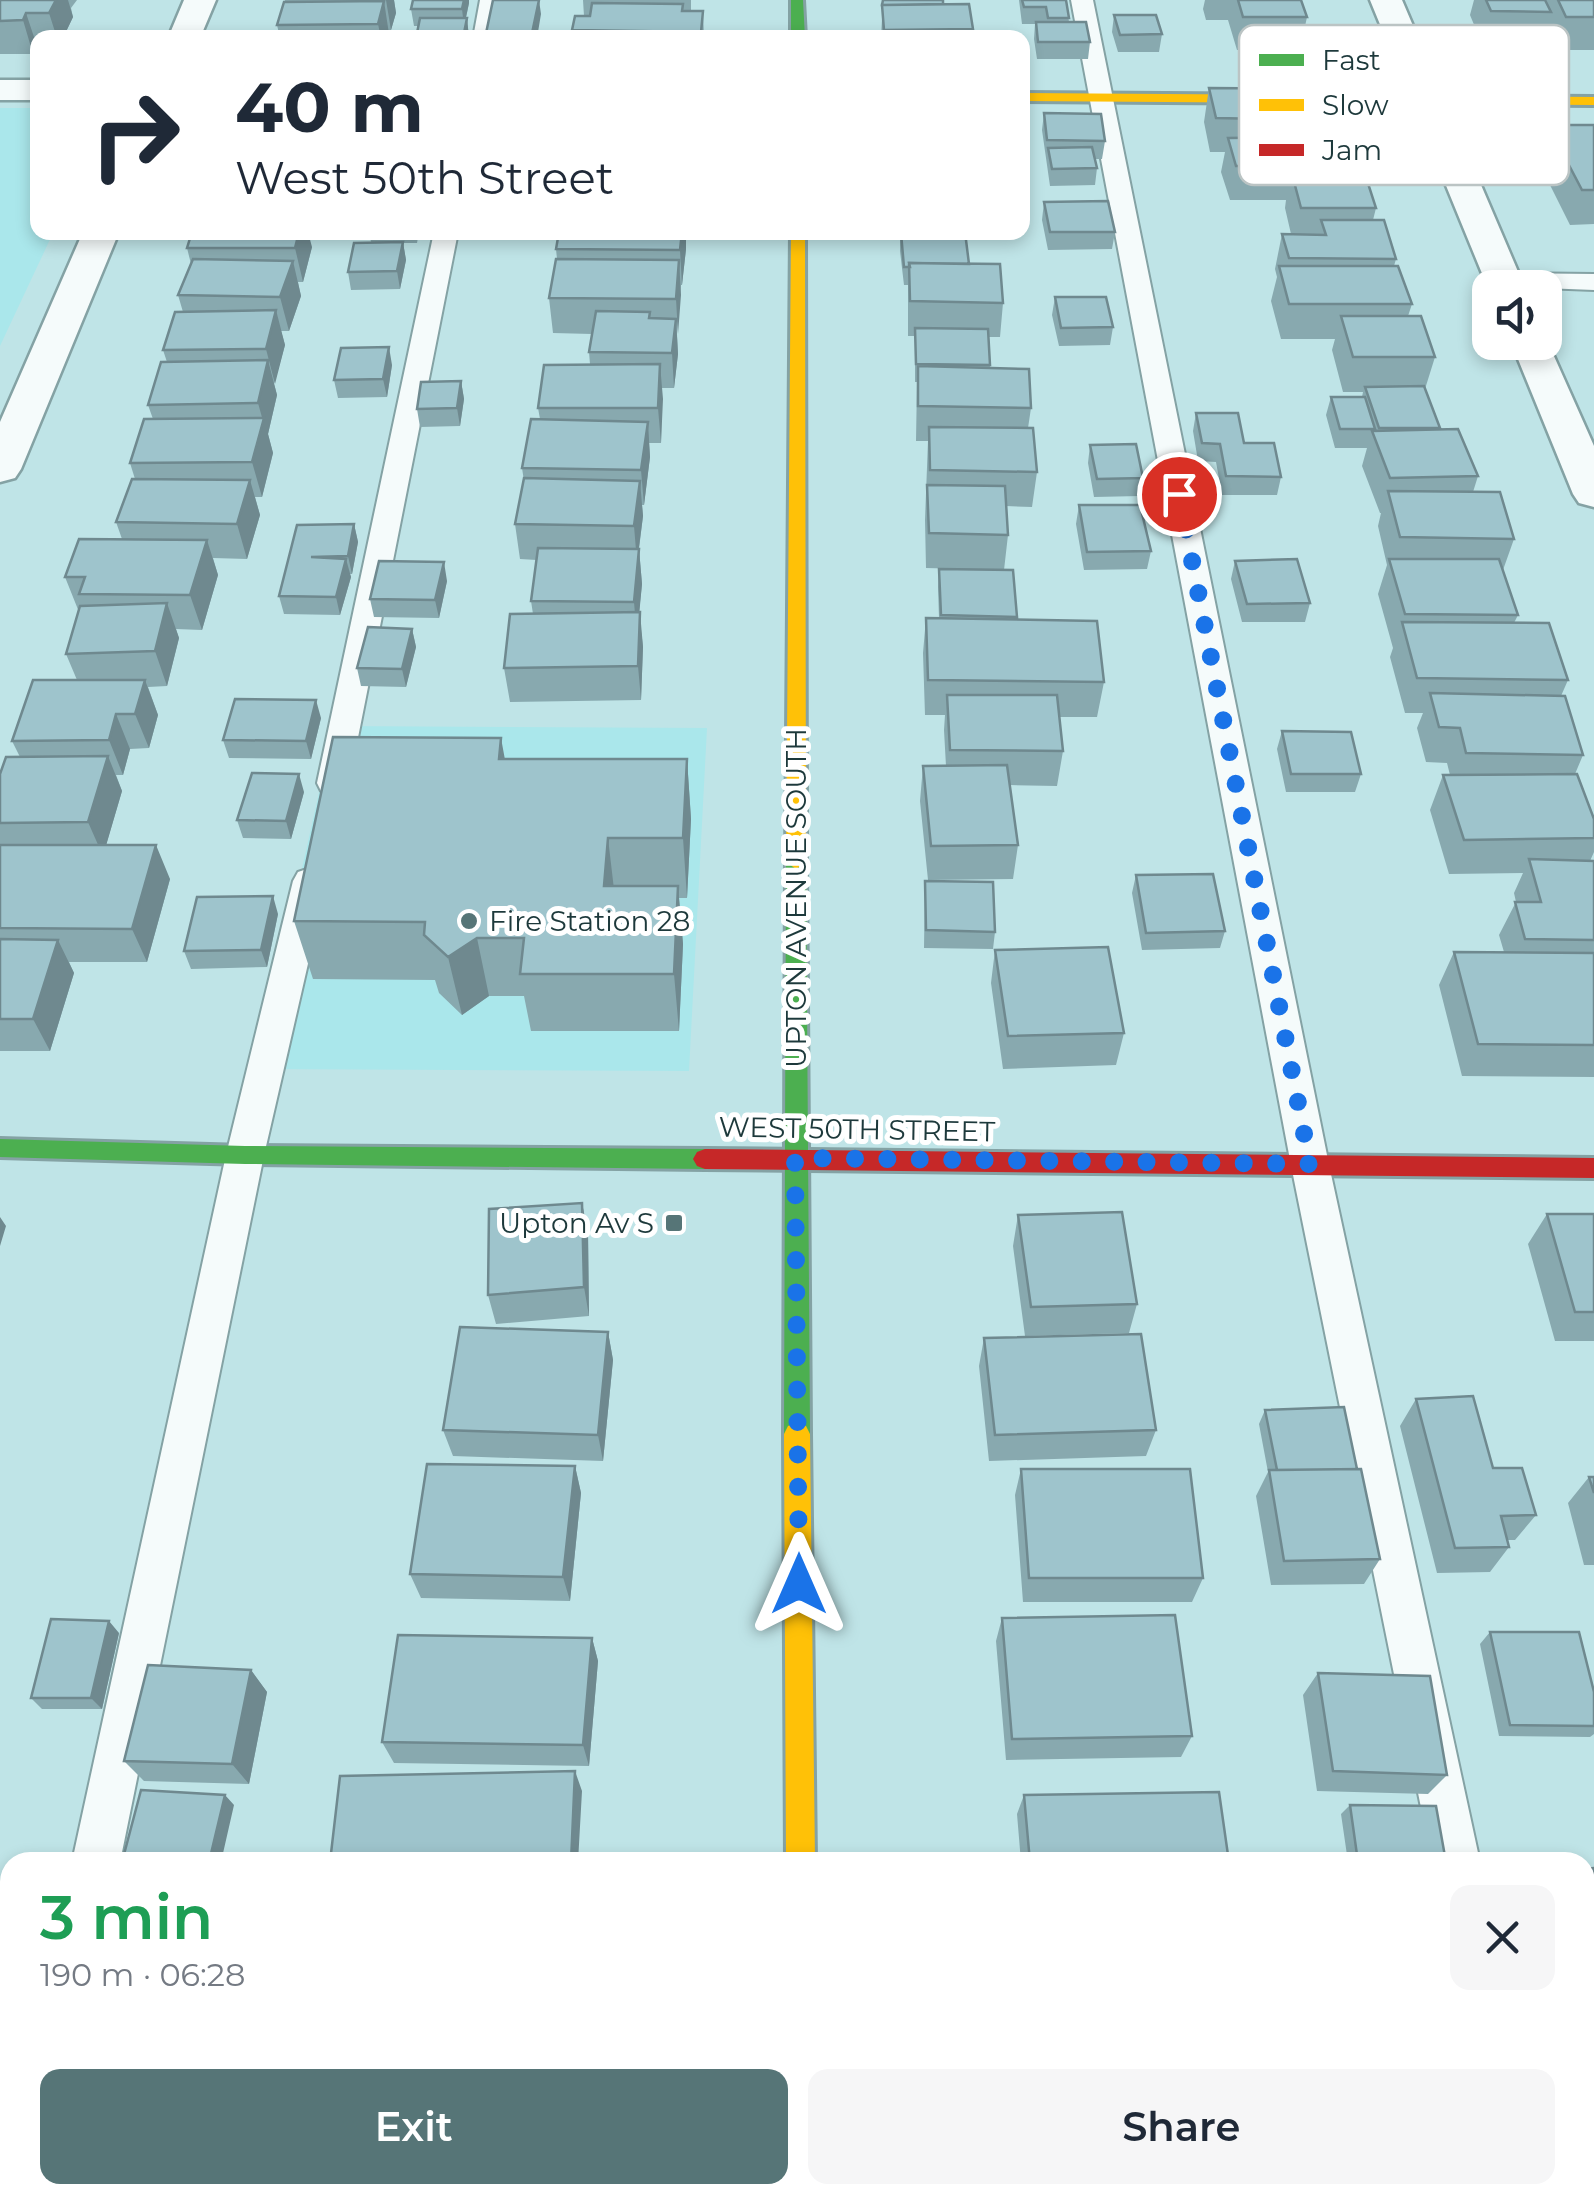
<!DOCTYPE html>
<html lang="en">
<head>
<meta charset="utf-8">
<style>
	body { margin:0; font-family:Montserrat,sans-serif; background:#f6f6f7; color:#1f2937; height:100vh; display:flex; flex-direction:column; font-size:38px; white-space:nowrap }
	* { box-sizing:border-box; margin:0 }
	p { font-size:32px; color:#747a83 }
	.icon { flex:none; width:55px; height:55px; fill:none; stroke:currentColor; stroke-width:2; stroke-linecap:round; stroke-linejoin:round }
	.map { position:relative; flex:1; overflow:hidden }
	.details { position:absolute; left:0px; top:1852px; width:1595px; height:352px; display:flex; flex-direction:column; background:#fff; border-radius:30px 30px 0 0; box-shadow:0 5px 15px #0003 }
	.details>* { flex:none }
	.hud { position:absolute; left:30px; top:30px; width:1000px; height:210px; border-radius:20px; box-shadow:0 5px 15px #0003; background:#fff; color:#1f2937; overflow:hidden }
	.fabs { position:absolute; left:1472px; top:270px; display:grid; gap:20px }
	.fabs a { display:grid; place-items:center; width:90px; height:90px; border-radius:20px; background:#fff; box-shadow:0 5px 15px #0003; font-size:50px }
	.pin { position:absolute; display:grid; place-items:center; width:85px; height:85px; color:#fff; margin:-42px; border:5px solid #fff; border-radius:50%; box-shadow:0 2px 10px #0007 }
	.me { position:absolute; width:110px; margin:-55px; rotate:0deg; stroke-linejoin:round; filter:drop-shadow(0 0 8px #0008) }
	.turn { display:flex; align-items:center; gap:35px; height:210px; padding:0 40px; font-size:45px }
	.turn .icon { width:130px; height:130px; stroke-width:2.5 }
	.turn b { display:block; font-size:70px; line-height:85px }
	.round { display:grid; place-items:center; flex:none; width:105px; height:105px; border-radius:20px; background:#f6f6f7 }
	.headline { display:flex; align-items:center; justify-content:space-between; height:170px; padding:0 40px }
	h1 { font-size:60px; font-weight:600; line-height:75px; color:#1e9e55 }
	.cta { display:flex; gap:20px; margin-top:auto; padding:20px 40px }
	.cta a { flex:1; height:115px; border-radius:20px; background:#567577; color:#fff; font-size:40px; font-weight:600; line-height:115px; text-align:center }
	.cta a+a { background:#f6f6f7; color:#1f2937 }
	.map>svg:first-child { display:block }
	.built { fill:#aae7eb }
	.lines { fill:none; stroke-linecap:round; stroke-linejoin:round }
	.lane-casing { stroke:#84a2a4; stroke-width:4 }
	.street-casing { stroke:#84a2a4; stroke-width:5 }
	.fast-casing { stroke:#84a2a4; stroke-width:6 }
	.slow-casing { stroke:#84a2a4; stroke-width:6 }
	.jam-casing { stroke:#84a2a4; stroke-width:6 }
	.lane { fill:#f5fbfb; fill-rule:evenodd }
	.street { fill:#f5fbfb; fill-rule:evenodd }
	.fast { fill:#4caf50; fill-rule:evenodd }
	.slow { fill:#ffc107; fill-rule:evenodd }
	.jam { fill:#c62828; fill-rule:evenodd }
	.wall { fill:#88a9af }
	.shaded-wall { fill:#6f898f }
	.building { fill:#9ec4cc; stroke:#6f898f; stroke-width:2.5 }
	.route { stroke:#1a73e8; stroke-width:18; stroke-dasharray:0 32.4 }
	.poi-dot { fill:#567577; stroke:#fff; stroke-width:4 }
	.labels { text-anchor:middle; stroke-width:10; stroke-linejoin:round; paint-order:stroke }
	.street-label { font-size:28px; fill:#1d393b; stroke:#fff }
	.poi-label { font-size:28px; fill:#1d393b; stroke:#fff; text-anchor:start }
	.key { fill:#fff; stroke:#bbc4c4; stroke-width:2.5 }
	.key-label { font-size:28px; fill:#1d393b }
</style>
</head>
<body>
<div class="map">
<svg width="1594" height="2203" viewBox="0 0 1594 2203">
	<rect width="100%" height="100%" fill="#bfe4e7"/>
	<path class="built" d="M0 108H37L38 232 53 233 0 346Z
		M334 726 707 728 689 1071 257 1069Z"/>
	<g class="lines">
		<g class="lane-casing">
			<path id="lane" d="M480 0H502L495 38H473Z
				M1071 0H1093L1329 1165 1480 1862H1432L1291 1165Z
				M434 232H458L349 783 345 791 333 795 321 791 317 783Z
				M1505 273 1594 274V290L1496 286 1492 281 1496 276Z
				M310 868 322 872 327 881 264 1155 120 1862H72L226 1155 293 881 298 872Z
				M10 2175V2195H54L52 2203H0Z
				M1499 2195H1553L1554 2203H1500Z"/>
		</g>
		<g class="street-casing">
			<path id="street" d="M184 0H216L200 38H168Z
				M1370 0H1402L1525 288H1488Z
				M0 80H38V100H0Z
				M83 232H119L21 469 15 478 0 482V422Z
				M1545 336 1594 446V507L1579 503 1573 494 1511 342H1545Z
				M765 2195H843V2203H765Z"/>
		</g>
		<g class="fast-casing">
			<path id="fast" d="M791 0H803L805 38H791Z
				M796 855 806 862 810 1434 806 1442 797 1446 788 1442 784 1434 786 862Z
				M0 1139 245 1146 705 1149 713 1152 717 1159 713 1166 705 1169 245 1164 0 1157Z"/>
		</g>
		<g class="slow-casing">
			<path id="slow" d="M1022 93 1594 97V105L1022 101Z
				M791 232H805L806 862 796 869 786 862Z
				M797 1422 806 1426 810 1434 815 1862H786L784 1434 788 1426Z"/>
		</g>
		<g class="jam-casing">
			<path id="jam" d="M705 1149 1594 1158V1178L705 1169 697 1166 693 1159 697 1152Z"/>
		</g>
		<use href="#lane" class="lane"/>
		<use href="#street" class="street"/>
		<use href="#fast" class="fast"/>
		<use href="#slow" class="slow"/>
		<use href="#jam" class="jam"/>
	</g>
	<path class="wall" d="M0 0H77L71 8 73 17 63 38H38V46L33 54H0Z
		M285 0H394L396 13 391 30H389V38H280L277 25Z
		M583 0H691V11H703L704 38H573L572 30 584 16Z
		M883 0 943 4 973 29 972 38H881Z
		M1019 0H1066L1069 22 1090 42 1088 59H1037L1034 39 1035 24H1022Z
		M1205 0H1301L1307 17 1300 50H1237L1228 20H1206L1203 9Z
		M1474 0H1594V50H1555L1546 30 1541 45 1482 44 1470 15Z
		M469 3 466 18H467L469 38H416L418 26H414L411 9Z
		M1114 15 1162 34 1159 52H1118L1112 32Z
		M1209 88 1330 126 1327 137 1352 165 1350 174 1376 208 1373 220 1396 259 1394 266 1412 304 1408 316 1435 357 1425 389 1440 429 1478 476 1473 492 1514 539 1503 570 1518 615 1514 623 1568 680 1561 696 1583 755 1575 774 1594 819V852L1590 861H1594V1077L1462 1076 1439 985 1454 952H1504L1499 935 1516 902 1514 893 1523 873 1449 874 1430 810 1443 775H1450L1447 763 1426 762 1417 728 1423 713H1405L1390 657 1393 648 1378 594 1387 565 1378 526 1381 513H1380L1362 466 1367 448H1335L1326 415 1331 397H1362L1363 392H1343L1332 350 1335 339H1281L1271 301 1277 277 1275 269 1282 234H1291L1285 208 1286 200H1230L1221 172 1225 152H1210L1204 122Z
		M1044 113 1105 141 1102 159H1095L1097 168 1095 185 1050 186 1042 130Z
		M1548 125H1594V224L1570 225 1537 159Z
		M1044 202 1115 232 1112 249 1048 250 1042 220Z
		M369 232H419L417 243H403L406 260 400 289 351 290 348 272 371 242Z
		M897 232H980V238H966L969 264 1003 303 1000 337H989L990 368 1031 408 1028 428 1037 472 1032 507 1006 506 1008 535 1004 570 926 568 925 520 928 441H916L917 382H915V336H908V285H904L900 251V238H897Z
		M312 247 303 282H298L301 296 289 331H281L285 345 274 384 277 395 268 434 273 453 262 497H255L260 515 247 559 213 558 218 575 202 630 176 629 179 638 167 686 148 687 158 715 149 748 130 749 123 775H116L122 791 106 845 170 879 147 962H69L74 973 50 1051H0V774L20 757 12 741 77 680 66 654 79 612 65 577 122 539 116 522 135 479 130 463 153 419 148 405 167 362 163 350 183 312 178 295 191 264 187 248Z
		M556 249H686L682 285H681L677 334 678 354 674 388H662L661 443H649L650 457 644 505H642L643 516 639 549 642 584 639 612 643 647 641 700 510 702 504 668 533 614 531 601 537 560 520 559 515 524 524 481 522 468 540 419 538 408 590 364 589 352 592 334 553 333 549 298 557 259Z
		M1055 297 1113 327 1110 345 1059 346 1052 315Z
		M392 365 387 397 338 398 334 380Z
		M461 381 464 399 460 426 420 427 417 409Z
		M1196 413 1244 443 1281 477 1277 495H1222L1216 462 1198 461 1193 431Z
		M1090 445 1143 478 1140 496 1094 497 1088 463Z
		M1079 505 1151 551 1147 569 1084 570 1076 524Z
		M354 524 358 542 352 574H350L351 577 340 615 284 614 279 596Z
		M1235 561 1310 603 1305 622H1242L1231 579Z
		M939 569 1017 617V619L1104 682 1097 717H1059L1063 751 1057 786 1010 785 1018 845 1013 879 928 880 920 801 923 766H946L944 730 945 715H925L923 653 926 618H939L938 587Z
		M447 581 439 618 374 617 370 599Z
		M412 629 416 647 406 687 361 686 357 668Z
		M321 718 311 759 229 758 223 740Z
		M1282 731 1361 774 1355 792H1286L1277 749Z
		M505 759H687L691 819 687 898H679L683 944 679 1031H531L524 996H489L462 1015 439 993 435 980 313 979 294 921Z
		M304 792 291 839 243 838 237 820Z
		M1136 875 1225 931 1220 948 1142 950 1132 893Z
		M925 881 995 932 993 949 924 948Z
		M278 914 267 967 191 969 184 951Z
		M995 950 1124 1033 1116 1065 1003 1069 991 983Z
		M582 1203 588 1233 589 1316 496 1324 488 1295Z
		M1547 1214H1594V1341H1555L1528 1244Z
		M1018 1215 1137 1304 1129 1333 1025 1336 1013 1246Z
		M608 1332 613 1360 603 1461 453 1456 443 1430Z
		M984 1338 1156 1430 1146 1456 989 1461 979 1366Z
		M1416 1399 1493 1468 1536 1515 1515 1540H1507L1509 1547 1490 1572 1437 1573 1400 1426Z
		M1265 1410 1357 1469 1380 1559 1364 1584 1271 1585 1256 1496 1268 1472 1259 1424Z
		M575 1466 581 1493 570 1601 421 1598 410 1574Z
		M1021 1469 1203 1578 1192 1602H1023L1015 1495Z
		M1589 1477H1594V1565H1584L1568 1503Z
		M1002 1618 1192 1736 1181 1757 1006 1760 996 1641Z
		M1490 1632 1594 1692V1734L1590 1737 1499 1736 1480 1644Z
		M119 1633 102 1709H42L31 1698Z
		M592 1638 598 1661 589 1766 394 1763 382 1742Z
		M251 1670 267 1692 249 1784 144 1781 124 1761Z
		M1318 1673 1447 1775 1428 1794 1317 1791 1303 1695Z
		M1024 1795 1229 1862H1021L1017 1814Z
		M1350 1805 1446 1862H1348L1341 1814Z
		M1594 1868V2089H1585V1869Z
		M1035 2195H1279L1281 2203H1035Z"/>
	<path class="shaded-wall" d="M56 0H68L73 17 63 38H57L49 13Z
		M386 0H394L396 13 391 30Z
		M464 0H469V3L464 26 462 9Z
		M539 0 541 14 537 38H531Z
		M384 1 389 34V38H381L378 24Z
		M26 13 37 46 33 54 23 20Z
		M467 18 469 38H463Z
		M299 232H308L312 247 303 282 295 248Z
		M682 232H686V249L682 285 680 250Z
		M403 242 406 260 400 289 397 271Z
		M679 260 681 295 678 334 676 299Z
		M293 261 301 296 289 331 280 297Z
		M276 310 285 345 275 384 266 349Z
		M676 319 678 354 674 388 672 353Z
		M389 347 392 365 387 397 383 379Z
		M268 360 277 395 268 434 273 453 262 497 252 462 263 421 258 403Z
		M660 364 663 399 661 443 658 408Z
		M461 381 464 399 460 426 457 408Z
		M648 422 650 457 644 505 641 470Z
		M250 480 260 515 247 559 237 524Z
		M640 481 643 516 637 562 634 526Z
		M354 524 358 542 352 574 348 556Z
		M207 540 218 575 202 630 190 595Z
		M639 549 642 584 637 637 634 602Z
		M346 559 351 577 340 615 336 597Z
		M444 562 447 581 439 618 435 600Z
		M167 603 179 638 167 686 155 651Z
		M640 612 643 647 641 700 638 666Z
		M412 629 416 647 406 687 402 669Z
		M145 680 158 715 149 748 135 714Z
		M316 700 321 718 311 759 306 741Z
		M116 714 130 749 123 775 109 740Z
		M501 738 512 798 499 759Z
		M108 756 122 791 103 856 88 822Z
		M687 759 691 819 687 898 683 838Z
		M299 774 304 792 291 839 286 821Z
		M608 838 615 898 604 886Z
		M156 845 170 879 147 962 132 929Z
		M678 886 683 944 679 1031 674 974Z
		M273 896 278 914 267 967 261 950Z
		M477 938 489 996 462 1015 448 957Z
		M58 940 74 973 50 1051 33 1019Z
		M582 1203 588 1233 589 1316 584 1287Z
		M0 1217 6 1226 0 1246Z
		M608 1332 613 1360 603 1461 598 1435Z
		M575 1466 581 1493 570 1601 563 1577Z
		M109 1621 119 1633 102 1709 91 1698Z
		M592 1638 598 1661 589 1766 583 1745Z
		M251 1670 267 1692 249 1784 232 1764Z
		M575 1771 582 1791 578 1862H571Z
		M225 1795 234 1805 221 1862H209Z
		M553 2195H562L561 2203H553Z"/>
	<path class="building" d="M0 0H56L49 13H26L23 20 0 21Z
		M413 0H464L462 9H411Z
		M493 0H539L531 38H485Z
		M883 0H943V4L882 5Z
		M1022 0H1066L1069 18H1048L1046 7H1024Z
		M1238 0H1301L1307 17H1243Z
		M1486 0H1545L1551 12 1491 11Z
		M1558 0H1594V17H1566Z
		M384 1 378 24 277 25 284 2Z
		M592 3 683 4 682 11H703L701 32 572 30 575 16H590Z
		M969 4 973 29 884 30 882 5Z
		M1114 15H1156L1162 34 1120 35Z
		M420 18H467L463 38H416Z
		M1036 22H1086L1090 42H1038Z
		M1209 88 1318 89 1330 126H1265L1264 119 1216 118Z
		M1044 113 1101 114 1105 141 1047 140Z
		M1548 125H1594V190H1582Z
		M1342 137 1352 165 1236 166 1228 138Z
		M1092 147 1097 168 1052 169 1048 148Z
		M1292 174H1365L1376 208H1301Z
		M1108 201 1115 232H1050L1044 202Z
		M1321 220H1384L1396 259 1289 258 1282 234 1326 235Z
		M192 232H299L295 248H187Z
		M559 232H682L680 250 556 249Z
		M965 232 969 264 909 263 910 267H904L901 233Z
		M403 242 397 271 348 272 354 243Z
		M193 259 293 261 280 297 178 295Z
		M556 259 679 260 676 299 549 298Z
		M909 263 1000 264 1003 303 910 301Z
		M1279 266H1398L1412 304H1289Z
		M1055 297H1106L1113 327 1061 328Z
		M276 310 266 349 163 350 175 312Z
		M596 311 650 312 649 318 676 319 672 353 589 352Z
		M1341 316H1421L1435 357H1353Z
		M915 328 988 329 990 365 916 364Z
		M389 347 383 379 334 380 341 348Z
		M268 360 258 403 148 405 161 362Z
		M660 364 658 408H538L544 365Z
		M918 366 1029 369 1031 408 918 406Z
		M461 381 457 408 417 409 421 382Z
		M1424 386 1440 428H1379L1365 387Z
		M1331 397H1365L1375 429H1340Z
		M1196 413H1238L1244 443H1274L1281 477 1226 476 1220 444 1202 443Z
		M264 418 252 462 130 463 144 419Z
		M531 419 648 422 641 470 522 468Z
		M929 427 1033 428 1037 472 930 470Z
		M1458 429 1478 476 1390 478 1372 431Z
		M1136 444 1143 478 1097 479 1090 445Z
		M524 478 640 481 634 526 515 524Z
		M132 479 250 480 237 524 116 522Z
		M927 485 1005 486 1008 535 929 533Z
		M1388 491 1500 492 1514 539 1400 537Z
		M1079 505H1140L1151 551 1087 552Z
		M354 524 348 556 311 557 346 559 336 597 279 596 297 525Z
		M79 539 207 540 190 595 79 594 85 577H65Z
		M538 548 639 549 634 602 531 601Z
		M1297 559 1310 603 1247 604 1235 561Z
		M1389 559H1499L1518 615 1405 614Z
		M379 561 444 562 435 600 370 599Z
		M939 569 1013 570 1017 617 941 615Z
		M167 603 155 651 66 654 80 606Z
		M640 612 638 666 504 668 510 614Z
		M926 618 1097 621 1104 682 928 680Z
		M1402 622 1549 623 1568 680 1417 678Z
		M368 627 412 629 402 669 357 668Z
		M33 680H145L135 714H116L109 740 12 741Z
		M1430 693 1565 696 1583 755 1466 753 1460 728 1439 727Z
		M947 695H1057L1063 751 950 750Z
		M235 699 316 700 306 741 223 740Z
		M1282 731 1351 732 1361 774H1291Z
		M333 737 501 738 499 759H687L683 838H608L604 886H678L674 974H520L524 938H477L448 957 424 935 425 922 294 921Z
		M108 756 88 822 0 823V774L6 757Z
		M1007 765 1018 845 931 846 923 766Z
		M252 773 299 774 286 821 237 820Z
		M1577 774 1594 819V838L1464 840 1443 775Z
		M0 845H156L132 929 0 928Z
		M1529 859 1594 861V940L1525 939 1515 902H1541Z
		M1213 874 1225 931 1146 933 1136 875Z
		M925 881 993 882 995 932 926 930Z
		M273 896 261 950 184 951 197 897Z
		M0 939 58 940 33 1019H0Z
		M1108 947 1124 1033 1008 1036 995 950Z
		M1454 952 1594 953V1045L1478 1044Z
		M582 1203 584 1287 488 1295 489 1209Z
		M1122 1212 1137 1304 1031 1307 1018 1215Z
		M1547 1214H1594V1312H1575Z
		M460 1327 608 1332 598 1435 443 1430Z
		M1141 1334 1156 1430 995 1435 984 1338Z
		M1473 1396 1493 1468H1522L1536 1515 1501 1516 1509 1547 1455 1548 1416 1399Z
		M1344 1407 1357 1469 1277 1470 1265 1410Z
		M427 1464 575 1466 563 1577 410 1574Z
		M1021 1469H1190L1203 1578H1029Z
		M1361 1469 1380 1559 1284 1561 1269 1470Z
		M1589 1477H1594V1493Z
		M1175 1615 1192 1736 1012 1739 1002 1618Z
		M51 1619 109 1621 91 1698H31Z
		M1490 1632H1579L1594 1692V1726L1510 1725Z
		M398 1635 592 1638 583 1745 382 1742Z
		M148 1665 251 1670 232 1764 124 1761Z
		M1318 1673 1430 1676 1447 1775 1333 1771Z
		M575 1771 571 1862H330L340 1776Z
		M141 1790 225 1795 209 1862H122Z
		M1219 1792 1229 1862H1030L1024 1795Z
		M1350 1805 1436 1806 1446 1862H1358Z
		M1594 1868V2077H1585V1869Z
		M321 2195H553V2203H320Z
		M1048 2195H1279L1281 2203H1048Z"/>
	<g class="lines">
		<path class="route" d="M799 1584 795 1158 1310 1164 1179 494"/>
	</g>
	<g class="poi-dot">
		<circle cx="469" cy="921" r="10"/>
		<rect x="664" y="1213" width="20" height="20" rx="5"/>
	</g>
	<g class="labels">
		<g class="street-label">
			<text transform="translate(796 898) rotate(-90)" y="10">UPTON AVENUE SOUTH</text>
			<text transform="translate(857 1129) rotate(1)" y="10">WEST 50TH STREET</text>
		</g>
		<g class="poi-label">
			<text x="489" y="931">Fire Station 28</text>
			<text x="654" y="1233" text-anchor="end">Upton Av S</text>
		</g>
	</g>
	<rect x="1239" y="25" width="330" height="160" rx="15" class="key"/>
	<rect x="1259" y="54" width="45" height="12" fill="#4caf50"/>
	<rect x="1259" y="99" width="45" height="12" fill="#ffc107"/>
	<rect x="1259" y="144" width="45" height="12" fill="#c62828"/>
	<g class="key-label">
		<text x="1322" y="70">Fast</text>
		<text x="1322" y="115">Slow</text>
		<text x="1322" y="160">Jam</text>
	</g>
</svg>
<div class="fabs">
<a><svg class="icon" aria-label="sound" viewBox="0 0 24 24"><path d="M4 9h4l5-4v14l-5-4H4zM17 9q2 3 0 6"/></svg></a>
</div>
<div class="pin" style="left:1179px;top:494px;background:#d93025"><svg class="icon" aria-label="arrive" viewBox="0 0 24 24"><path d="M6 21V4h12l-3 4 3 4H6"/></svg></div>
<svg class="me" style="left:799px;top:1584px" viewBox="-20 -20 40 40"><path d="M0-17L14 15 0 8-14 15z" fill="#1a73e8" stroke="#fff" stroke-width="4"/></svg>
<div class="hud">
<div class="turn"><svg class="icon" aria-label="right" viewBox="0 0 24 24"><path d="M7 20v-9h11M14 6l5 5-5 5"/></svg><div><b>40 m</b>West 50th Street</div></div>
</div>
<section class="details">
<div class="headline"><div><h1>3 min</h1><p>190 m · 06:28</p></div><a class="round"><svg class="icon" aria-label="close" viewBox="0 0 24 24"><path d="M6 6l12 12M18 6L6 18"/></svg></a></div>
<div class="cta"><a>Exit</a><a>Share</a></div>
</section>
</div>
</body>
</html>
